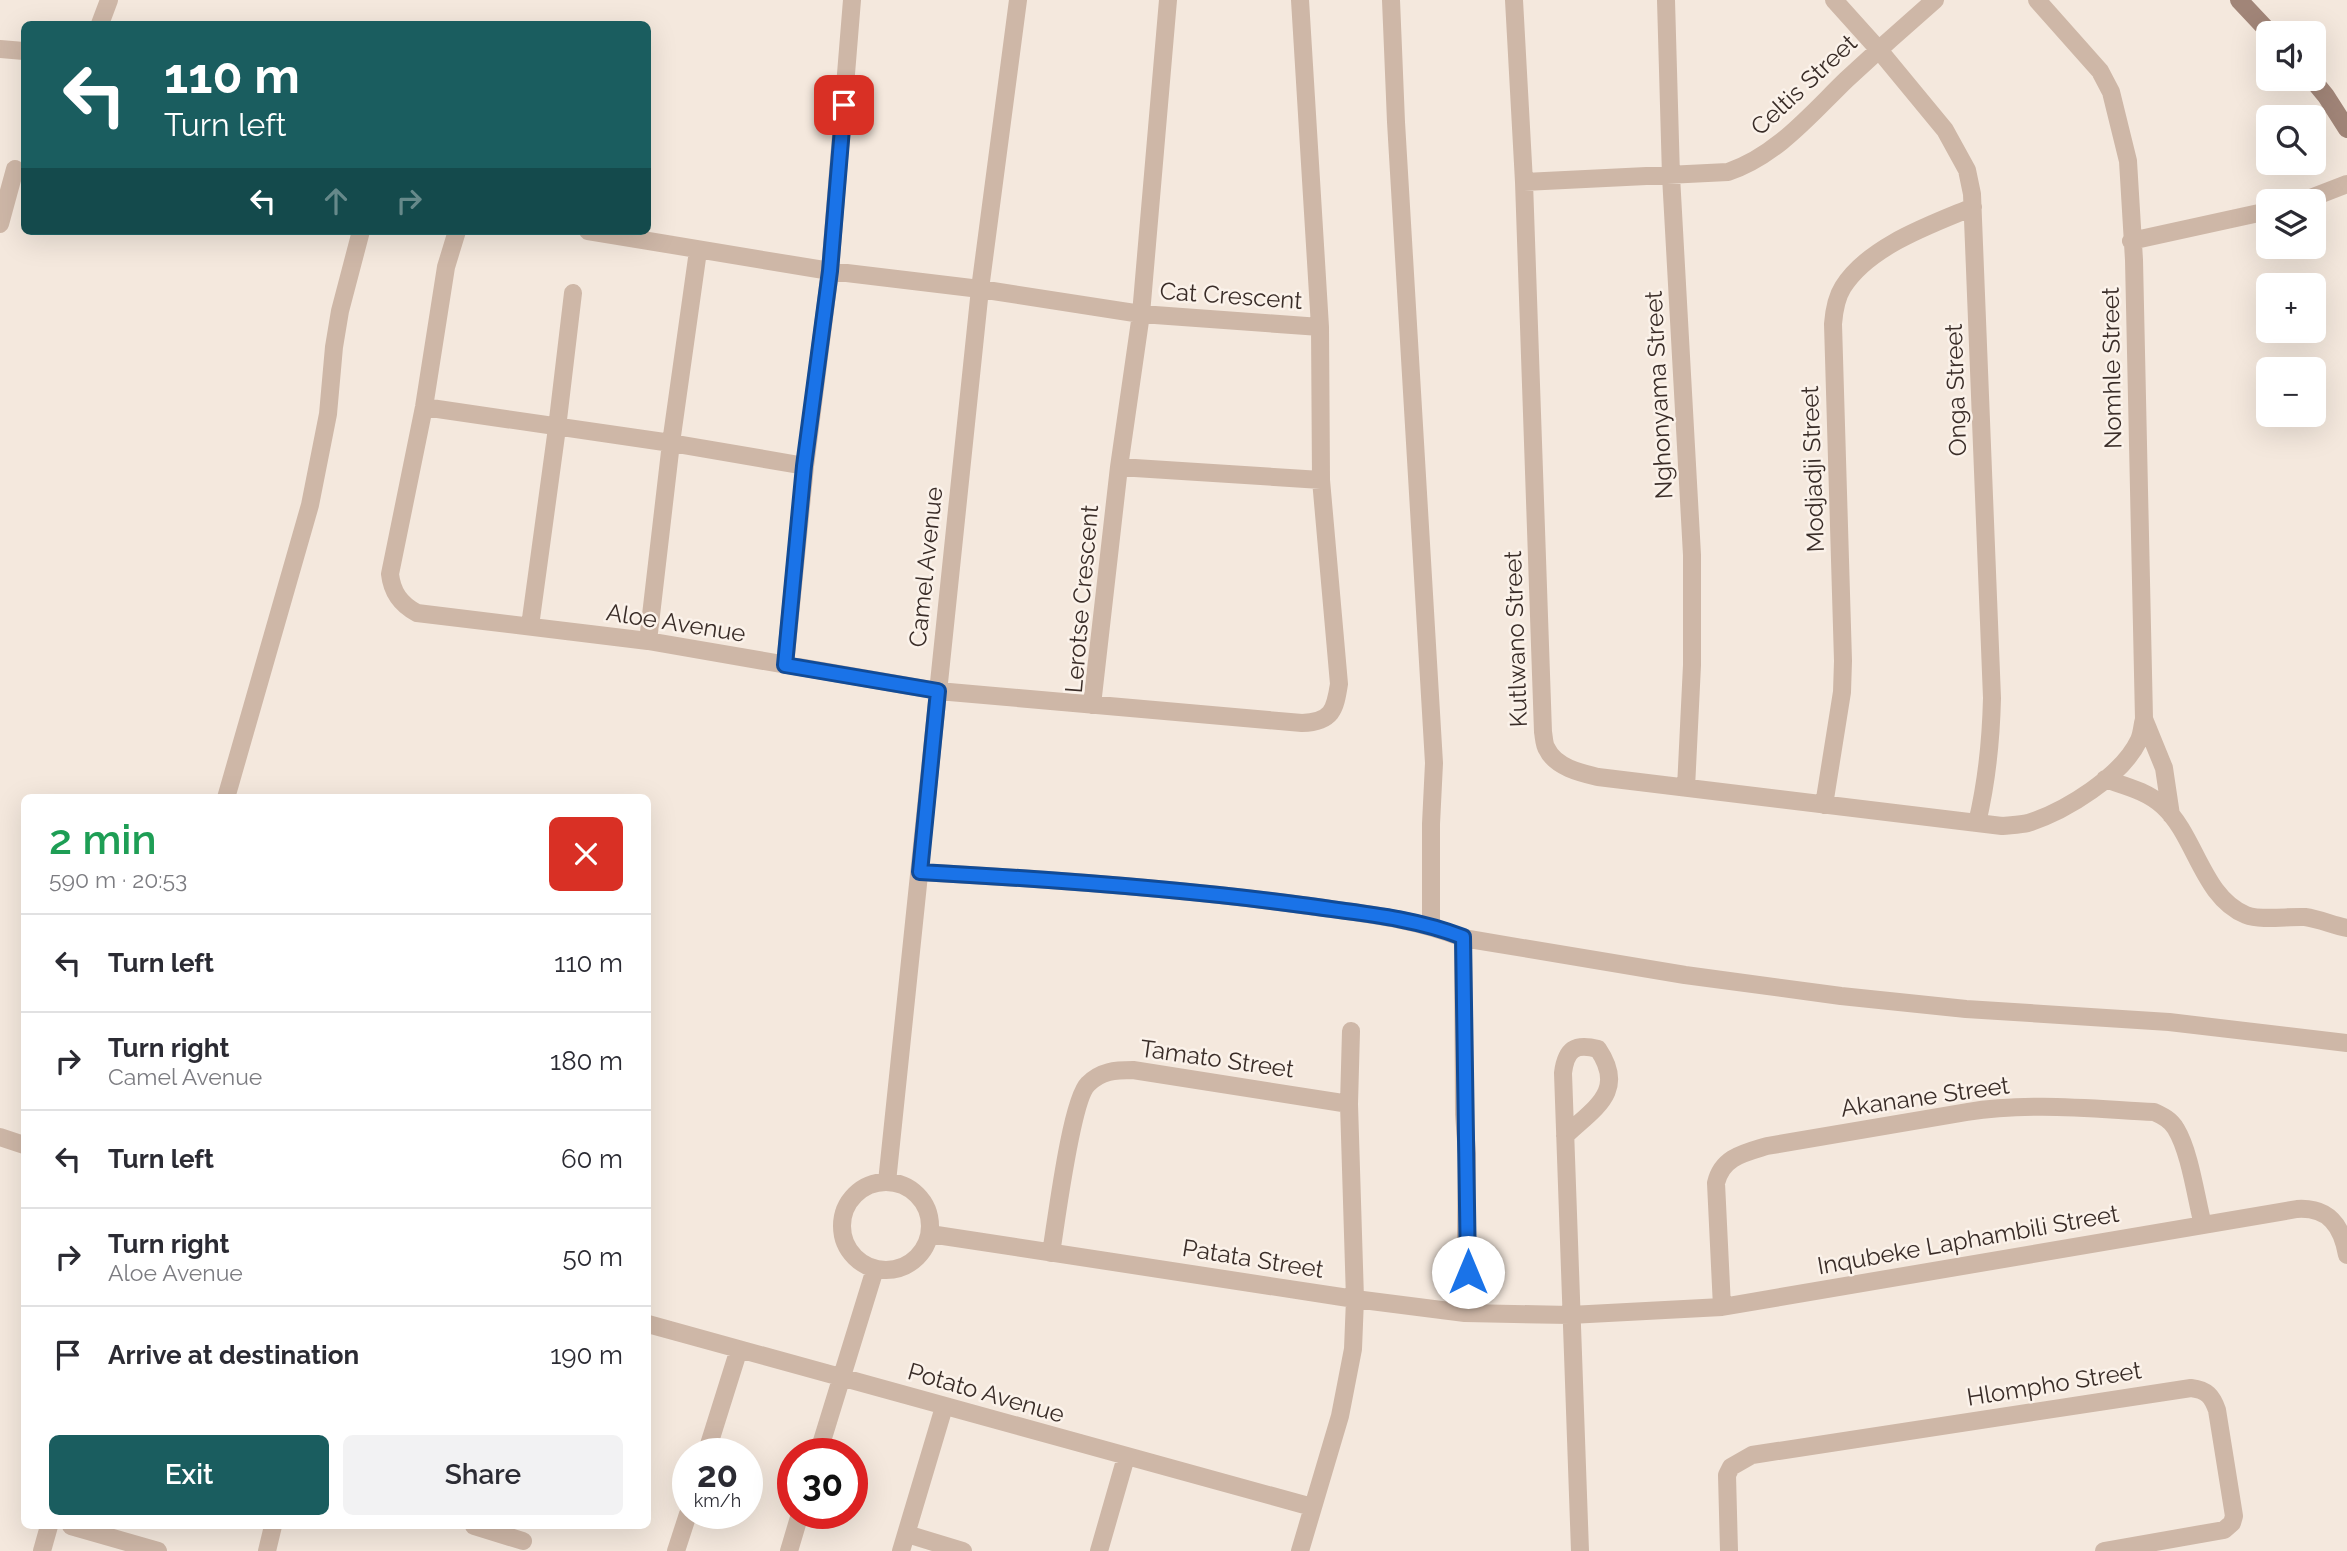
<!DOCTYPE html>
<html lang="en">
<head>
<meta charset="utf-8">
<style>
	body { margin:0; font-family:Raleway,sans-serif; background:#f2f2f3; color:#2b2b33; height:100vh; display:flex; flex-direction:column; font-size:26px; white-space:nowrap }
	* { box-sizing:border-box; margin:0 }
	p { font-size:23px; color:#7c7c81 }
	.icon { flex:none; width:38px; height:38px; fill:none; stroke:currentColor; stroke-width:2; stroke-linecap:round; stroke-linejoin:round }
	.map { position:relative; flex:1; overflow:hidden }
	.details { position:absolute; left:21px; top:794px; width:630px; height:735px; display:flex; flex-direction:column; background:#fff; border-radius:10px; box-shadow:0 7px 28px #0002 }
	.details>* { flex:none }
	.guide { position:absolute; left:21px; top:21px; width:630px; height:214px; border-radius:10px; box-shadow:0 7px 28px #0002; background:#1a5d5f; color:#fff; overflow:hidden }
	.tools { position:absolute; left:2256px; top:21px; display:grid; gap:14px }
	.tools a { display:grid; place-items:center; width:70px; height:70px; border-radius:10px; background:#fff; box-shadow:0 7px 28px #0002; font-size:35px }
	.speed { position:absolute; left:672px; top:1438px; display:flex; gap:14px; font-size:35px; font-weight:700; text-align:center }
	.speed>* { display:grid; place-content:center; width:91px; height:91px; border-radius:50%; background:#fff; box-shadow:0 7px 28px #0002; line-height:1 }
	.speed small { font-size:18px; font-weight:400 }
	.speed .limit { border:10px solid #d22; background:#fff; color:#111 }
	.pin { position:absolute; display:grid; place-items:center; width:60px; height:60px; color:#fff; margin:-30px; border-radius:14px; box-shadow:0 4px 10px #0006 }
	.me { position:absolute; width:77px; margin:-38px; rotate:0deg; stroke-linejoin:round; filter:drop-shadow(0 0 5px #0008) }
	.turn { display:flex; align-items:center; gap:24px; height:147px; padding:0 28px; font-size:32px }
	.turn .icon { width:91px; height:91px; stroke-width:2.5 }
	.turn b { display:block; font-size:49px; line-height:60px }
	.lanes { display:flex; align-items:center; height:66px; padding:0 28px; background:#0003; justify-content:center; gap:35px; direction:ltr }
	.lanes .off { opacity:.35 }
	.round { display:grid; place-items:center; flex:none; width:74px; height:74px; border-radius:10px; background:#f2f2f3 }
	.overview { display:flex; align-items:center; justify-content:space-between; height:119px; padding:0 28px }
	h1 { font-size:42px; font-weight:600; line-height:52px; color:#1e9e55 }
	.action { display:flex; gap:14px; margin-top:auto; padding:14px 28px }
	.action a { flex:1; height:80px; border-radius:10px; background:#1a5d5f; color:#fff; font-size:28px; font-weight:600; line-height:80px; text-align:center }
	.action a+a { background:#f2f2f3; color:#2b2b33 }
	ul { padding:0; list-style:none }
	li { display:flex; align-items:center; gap:21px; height:98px; padding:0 28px; border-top:2px solid #e1e1e2 }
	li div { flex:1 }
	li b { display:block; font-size:26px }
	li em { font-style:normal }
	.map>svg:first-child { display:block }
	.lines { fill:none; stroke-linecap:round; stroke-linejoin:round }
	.street { stroke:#ceb7a7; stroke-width:18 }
	.secondary { stroke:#a18578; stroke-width:18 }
	.route-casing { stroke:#114b97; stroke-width:18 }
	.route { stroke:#1a73e8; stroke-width:12 }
	.labels { text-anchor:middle; stroke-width:5; stroke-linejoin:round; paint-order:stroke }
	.street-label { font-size:24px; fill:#3a2d28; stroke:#fbf2ea }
</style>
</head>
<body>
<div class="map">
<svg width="2347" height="1551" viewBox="0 0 2347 1551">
	<rect width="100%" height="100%" fill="#f4e8dd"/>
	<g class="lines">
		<path class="street" d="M1391 0 1396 122 1434 763 1431 824V925
			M1514 0 1524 182 1543 732C1544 737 1544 745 1547 749 1555 767 1581 773 1598 777L2002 826C2010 825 2020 825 2028 823 2066 811 2122 776 2139 740 2142 734 2142 726 2144 719L2134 260 2128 161 2111 92 2100 71 2037 0
			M1666 0 1671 176 1692 555V665L1686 788
			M1834 0 1879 50 1945 130 1967 170 1972 194 1992 698C1991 741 1987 781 1977 823
			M100 24 109 0
			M0 49 24 51
			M1524 182 1728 172C1776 156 1810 115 1846 80 1875 53 1905 26 1935 0
			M2303 201 2347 184
			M0 224 15 169
			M457 231 446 267 424 407 390 574C392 592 400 604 417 613L648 641 938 691 1302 723C1332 722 1335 710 1339 684L1321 480 1320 327
			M588 231 830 271 980 289 1141 314 1320 327 1300 0
			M2131 241 2268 211
			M424 407 671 443 805 466
			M1119 467 1321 480
			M530 626 557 428 573 293
			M648 641 671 443 698 251
			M785 665 805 466 830 271 852 0
			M1092 705 1119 467 1141 314 1168 0
			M2144 719 2164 768 2171 815
			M2105 779C2125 786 2147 791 2163 806 2196 836 2202 897 2246 915 2261 921 2289 916 2305 917 2319 919 2333 925 2347 928
			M226 798 310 505 328 414 334 347 340 311 361 231
			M1824 805 1842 692 1843 661 1833 324C1834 311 1836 298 1843 287 1869 246 1930 225 1973 207
			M920 872C1047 879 1175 888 1302 905 1357 913 1411 917 1463 938L1685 975 1841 996 1966 1009 2169 1022 2347 1043
			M1463 938 1464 1114 1467 1154 1465 1313
			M1565 1136C1594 1108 1627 1092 1598 1049 1575 1043 1566 1049 1563 1073L1580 1551
			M0 1137 24 1145
			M842 1226a44 44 0 1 1 88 0a44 44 0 1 1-88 0Z
			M887 1182 980 289 1018 0
			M930 1234 1355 1299 1465 1313 1570 1315 1722 1307 2297 1209C2329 1207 2342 1226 2347 1255
			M1051 1253C1056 1224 1071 1100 1088 1084 1101 1071 1115 1070 1133 1070L1349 1104
			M1722 1307 1716 1183C1722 1157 1744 1153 1767 1146L1967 1112C2028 1102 2092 1109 2154 1112 2163 1116 2171 1120 2176 1129 2190 1152 2196 1198 2203 1225
			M648 1324 1312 1507
			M706 1454 739 1349
			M818 1454 875 1269
			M71 1526 158 1551
			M474 1526 523 1541
			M907 1534 963 1551
			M42 1551 49 1526
			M267 1551 273 1526
			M676 1551 688 1514
			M789 1551 800 1514
			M901 1551 944 1407
			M1099 1551 1126 1457
			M1300 1551 1340 1416 1353 1349 1355 1299 1349 1104 1351 1031
			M1729 1551 1727 1475 1731 1467 1752 1455 2191 1388C2207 1390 2212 1396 2217 1410L2234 1516 2232 1523 2224 1530 2104 1551"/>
		<path class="secondary" d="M2239 0 2270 33
			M2312 79 2326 96 2347 129"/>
	</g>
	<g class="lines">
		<g class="route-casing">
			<path id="route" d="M844 105 830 271 804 466 785 665 938 691 920 872C1047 879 1175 888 1302 905 1357 913 1412 917 1463 937L1468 1272"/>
		</g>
		<use href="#route" class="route"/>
	</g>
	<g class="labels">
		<g class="street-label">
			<text transform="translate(1804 85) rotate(-43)" y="8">Celtis Street</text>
			<text transform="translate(1231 296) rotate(4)" y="8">Cat Crescent</text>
			<text transform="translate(2112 368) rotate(-91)" y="8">Nomhle Street</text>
			<text transform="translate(1956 390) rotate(-92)" y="8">Onga Street</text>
			<text transform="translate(1659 395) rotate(-93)" y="8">Nghonyama Street</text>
			<text transform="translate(1813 469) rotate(-92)" y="8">Modjadji Street</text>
			<text transform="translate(926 567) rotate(-84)" y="8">Camel Avenue</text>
			<text transform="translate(1082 599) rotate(-85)" y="8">Lerotse Crescent</text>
			<text transform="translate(676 623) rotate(9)" y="8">Aloe Avenue</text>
			<text transform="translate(1516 639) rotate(-92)" y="8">Kutlwano Street</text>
			<text transform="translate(1217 1059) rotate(8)" y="8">Tamato Street</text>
			<text transform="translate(1925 1097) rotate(-8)" y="8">Akanane Street</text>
			<text transform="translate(1968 1240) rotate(-10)" y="8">Inqubeke Laphambili Street</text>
			<text transform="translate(1253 1259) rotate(9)" y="8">Patata Street</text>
			<text transform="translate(2054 1384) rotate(-9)" y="8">Hlompho Street</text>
			<text transform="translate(986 1393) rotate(16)" y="8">Potato Avenue</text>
		</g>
	</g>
</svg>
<div class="tools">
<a><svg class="icon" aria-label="sound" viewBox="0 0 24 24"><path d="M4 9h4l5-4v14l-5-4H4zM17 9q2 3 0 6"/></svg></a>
<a><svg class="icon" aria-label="search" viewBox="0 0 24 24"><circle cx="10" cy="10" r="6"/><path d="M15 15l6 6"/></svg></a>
<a><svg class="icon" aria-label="layers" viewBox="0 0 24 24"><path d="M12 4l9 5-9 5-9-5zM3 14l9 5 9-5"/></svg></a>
<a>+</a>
<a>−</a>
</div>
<div class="speed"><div>20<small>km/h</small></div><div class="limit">30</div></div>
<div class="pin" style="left:844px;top:105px;background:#d93025"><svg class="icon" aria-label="arrive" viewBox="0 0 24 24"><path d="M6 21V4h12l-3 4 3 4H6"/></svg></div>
<svg class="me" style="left:1468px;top:1272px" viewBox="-20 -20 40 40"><circle r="19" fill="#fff"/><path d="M0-13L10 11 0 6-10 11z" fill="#1a73e8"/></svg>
<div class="guide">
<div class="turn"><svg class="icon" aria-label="left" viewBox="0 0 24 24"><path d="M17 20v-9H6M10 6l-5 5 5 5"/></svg><div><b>110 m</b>Turn left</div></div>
<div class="lanes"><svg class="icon" aria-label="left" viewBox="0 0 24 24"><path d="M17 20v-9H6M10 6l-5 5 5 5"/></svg><svg class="icon off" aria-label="ahead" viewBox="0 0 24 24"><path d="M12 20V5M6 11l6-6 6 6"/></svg><svg class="icon off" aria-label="right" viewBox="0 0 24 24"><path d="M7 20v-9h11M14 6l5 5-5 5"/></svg></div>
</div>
<section class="details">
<div class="overview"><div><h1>2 min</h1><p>590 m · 20:53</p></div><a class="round" style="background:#d93025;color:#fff"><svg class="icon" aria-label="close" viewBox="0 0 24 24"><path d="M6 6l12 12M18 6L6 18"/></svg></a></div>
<ul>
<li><svg class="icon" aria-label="left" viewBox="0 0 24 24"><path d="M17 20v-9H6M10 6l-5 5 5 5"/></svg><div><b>Turn left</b></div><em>110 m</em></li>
<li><svg class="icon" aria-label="right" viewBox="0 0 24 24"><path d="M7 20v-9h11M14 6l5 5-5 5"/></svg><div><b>Turn right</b><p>Camel Avenue</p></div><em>180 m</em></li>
<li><svg class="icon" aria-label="left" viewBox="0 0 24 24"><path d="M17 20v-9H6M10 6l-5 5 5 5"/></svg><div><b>Turn left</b></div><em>60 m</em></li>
<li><svg class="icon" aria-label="right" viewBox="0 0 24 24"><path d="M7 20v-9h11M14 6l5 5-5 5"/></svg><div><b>Turn right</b><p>Aloe Avenue</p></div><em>50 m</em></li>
<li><svg class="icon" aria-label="arrive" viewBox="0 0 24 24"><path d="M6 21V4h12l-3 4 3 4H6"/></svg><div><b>Arrive at destination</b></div><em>190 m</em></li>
</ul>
<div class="action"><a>Exit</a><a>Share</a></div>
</section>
</div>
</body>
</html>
